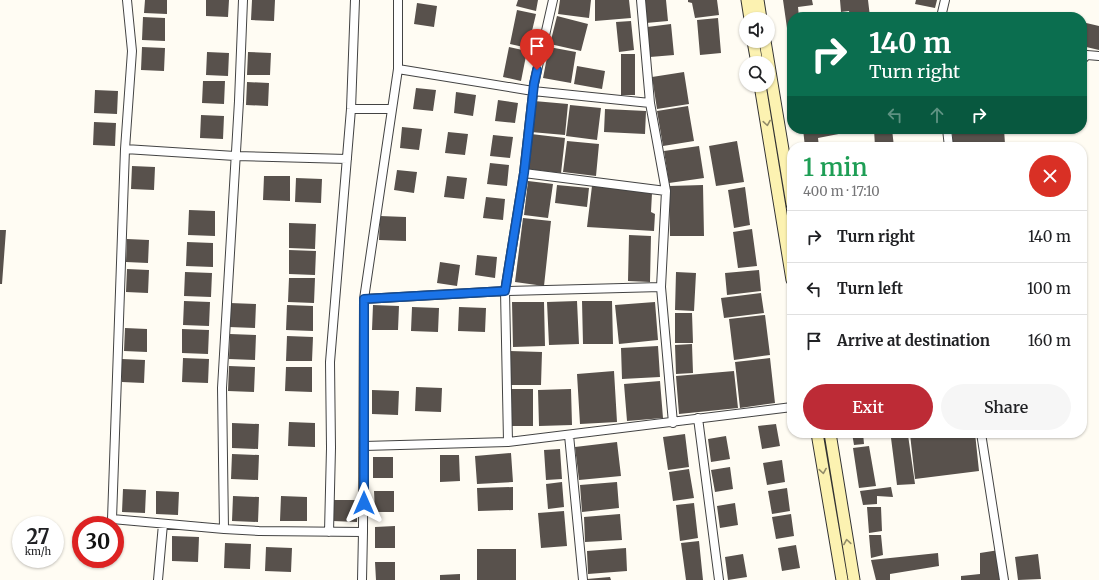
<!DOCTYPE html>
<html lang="en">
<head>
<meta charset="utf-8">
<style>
	body { margin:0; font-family:Merriweather,serif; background:#f6f6f6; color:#202124; height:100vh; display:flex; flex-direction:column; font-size:15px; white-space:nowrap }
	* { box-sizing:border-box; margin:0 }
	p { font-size:13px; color:#757577 }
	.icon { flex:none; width:22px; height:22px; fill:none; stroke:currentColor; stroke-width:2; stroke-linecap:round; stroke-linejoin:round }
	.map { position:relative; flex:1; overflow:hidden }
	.details { position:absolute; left:787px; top:142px; width:300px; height:296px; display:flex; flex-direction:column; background:#fff; border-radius:16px; box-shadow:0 1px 3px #0004 }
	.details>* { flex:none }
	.guide { position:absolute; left:787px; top:12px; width:300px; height:122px; border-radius:16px; box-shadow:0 1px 3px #0004; background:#0b6e4f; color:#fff; overflow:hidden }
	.fabs { position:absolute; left:739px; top:12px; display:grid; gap:8px }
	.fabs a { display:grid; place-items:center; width:36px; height:36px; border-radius:50%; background:#fff; box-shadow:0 1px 3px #0004; font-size:20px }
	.speed { position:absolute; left:12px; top:516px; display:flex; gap:8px; font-size:20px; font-weight:700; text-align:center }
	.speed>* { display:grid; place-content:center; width:52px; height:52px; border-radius:50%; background:#fff; box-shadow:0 1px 3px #0004; line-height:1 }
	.speed small { font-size:10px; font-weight:400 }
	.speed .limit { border:6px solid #d22; background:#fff; color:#111 }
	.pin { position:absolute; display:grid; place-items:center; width:34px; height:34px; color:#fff; margin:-41px -17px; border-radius:50% 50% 50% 0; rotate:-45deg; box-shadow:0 0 4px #0007 }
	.pin .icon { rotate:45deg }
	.me { position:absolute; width:44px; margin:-22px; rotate:0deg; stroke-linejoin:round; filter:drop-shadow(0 0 3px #0008) }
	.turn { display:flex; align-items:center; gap:14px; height:84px; padding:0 16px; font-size:18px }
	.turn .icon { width:52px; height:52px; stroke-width:2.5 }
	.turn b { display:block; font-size:28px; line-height:34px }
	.lanes { display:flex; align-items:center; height:38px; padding:0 16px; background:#0003; justify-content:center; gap:20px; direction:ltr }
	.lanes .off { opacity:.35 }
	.round { display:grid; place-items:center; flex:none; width:42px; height:42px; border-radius:21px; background:#f6f6f6 }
	.headline { display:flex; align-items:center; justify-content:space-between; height:68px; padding:0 16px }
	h1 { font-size:24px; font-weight:600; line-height:30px; color:#1e9e55 }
	.primary-button { display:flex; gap:8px; margin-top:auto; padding:8px 16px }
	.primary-button a { flex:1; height:46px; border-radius:24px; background:#bd2b36; color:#fff; font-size:16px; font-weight:600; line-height:46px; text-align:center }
	.primary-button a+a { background:#f6f6f6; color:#202124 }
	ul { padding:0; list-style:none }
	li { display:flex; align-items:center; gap:12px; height:52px; padding:0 16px; border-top:1px solid #e0e0e0 }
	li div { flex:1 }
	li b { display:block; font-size:15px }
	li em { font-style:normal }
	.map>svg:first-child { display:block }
	.building { fill:#58514c }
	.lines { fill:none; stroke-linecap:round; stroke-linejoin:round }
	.street-casing { stroke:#434343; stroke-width:10 }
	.secondary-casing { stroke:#323232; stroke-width:13 }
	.street { stroke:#fff; stroke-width:8 }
	.secondary { stroke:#fcf2b1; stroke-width:11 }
	.oneway { stroke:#928c69 }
	.route-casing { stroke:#114b97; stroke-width:10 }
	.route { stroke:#1a73e8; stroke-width:7 }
</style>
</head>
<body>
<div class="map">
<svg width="1099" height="580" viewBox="0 0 1099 580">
	<rect width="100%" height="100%" fill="#fffcf3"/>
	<path class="building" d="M145 0H167V14L144 13Z
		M206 0H229L228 17 206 16Z
		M252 0H275L274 21 251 20Z
		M518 0H538L536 11 516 6Z
		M560 0H591L589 18 558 14Z
		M595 0H629L631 18 595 21Z
		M644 0H666L668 21 646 23Z
		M688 0H717L719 15 695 18 692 3 688 2Z
		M783 0H812L813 5 798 7 799 17H792V42H789Z
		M840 0H868L870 17H850L849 11 841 12Z
		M916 0H937L935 8 915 4Z
		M417 3 437 6 434 27 414 24Z
		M517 10 536 14 528 48 510 44Z
		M557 16 588 24 581 51 550 44Z
		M143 17 165 18V41L142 40Z
		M718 18 721 53 700 55 697 20Z
		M631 21 634 50 619 52 616 22Z
		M1082 22 1099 26V50L1082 46Z
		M671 24 674 55 650 57 647 27Z
		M142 47 165 48 164 71 141 70Z
		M509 47 527 51 521 81 503 77Z
		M549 47 576 52 571 83 543 78Z
		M207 52 229 53 228 76 206 75Z
		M248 52 271 53 270 75H247Z
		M621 54H635V95H621Z
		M577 66 605 71 602 89 574 84Z
		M684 72 689 104 657 109 652 77Z
		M203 81H225L224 104 202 103Z
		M247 82 269 83 268 106 246 105Z
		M416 88 436 90 433 111 413 109Z
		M95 90 118 91 117 114 94 113Z
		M456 92 476 95 473 116 454 113Z
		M498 100 518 103 515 123 495 121Z
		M534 101 568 104 565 135 531 132Z
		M570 105 601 108 597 140 566 136Z
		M688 106 694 141 663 146 657 111Z
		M605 109 646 111 645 134 604 132Z
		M201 115 224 116 223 139 200 138Z
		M94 122 116 123 115 146 93 145Z
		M402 127 422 129 419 150 400 148Z
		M803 129H854V131L818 138 819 147H805Z
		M874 129H892L894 147H875Z
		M952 129H1004L1005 144 973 146V147H953Z
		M448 132 468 134 465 155 445 153Z
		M531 134 565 138 561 173 527 169Z
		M493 135 513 137 510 158 490 156Z
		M567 141 599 144 596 176 563 172Z
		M737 141 744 182 716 186 709 146Z
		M699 146 704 178 669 183 664 151Z
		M490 163 509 165 507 186 487 184Z
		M132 166 155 167 154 190 131 189Z
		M397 170 417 172 414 193 394 190Z
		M264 176H290V201L263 200Z
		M447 176 467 178 464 199 444 197Z
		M296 178 322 179 321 203 295 202Z
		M528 181 553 184 548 218 524 215Z
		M557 185 589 188 587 207 555 203Z
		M703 185 704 236H670L669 186Z
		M592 186 652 193 651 212 655 214 654 231 587 227Z
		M745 187 750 225 734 228 728 190Z
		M486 197 505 199 503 220 483 218Z
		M189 210 215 211V236L188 235Z
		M380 216 406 217V241L379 240Z
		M523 218 551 221 544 286 515 282Z
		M289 223 316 224 315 249 289 248Z
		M752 229 757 266 738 268 733 232Z
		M0 230H6L2 284H0Z
		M629 235 651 236 650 282 628 281Z
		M127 239 149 240 148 263 126 262Z
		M187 242 213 243V267L186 266Z
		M289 250 316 251 315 275 289 274Z
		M477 255 497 257 495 278 475 275Z
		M440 262 460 265 457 286 437 283Z
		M127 269 149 270 148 293 126 292Z
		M759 270 761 291 727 295 725 273Z
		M185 272 212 273 211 297 184 296Z
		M676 272 696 273 694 311 675 310Z
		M289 278H315L314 303 288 302Z
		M761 293 764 313 724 318 721 298Z
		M184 301 210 302 209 326 183 325Z
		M577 301 579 344 549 345 547 302Z
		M582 301H612L613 344H583Z
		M512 302H544L545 346 513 347Z
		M655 302 658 340 619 344 615 305Z
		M230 303 256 304 255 328 229 327Z
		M287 305 313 306V331L286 330Z
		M373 305 399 306 398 330H372Z
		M412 307 439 308 438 332 411 331Z
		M459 307 486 308 485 332 458 331Z
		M675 313H692L693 343H675Z
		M765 315 770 355 734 360 729 319Z
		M125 328 147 329V352L124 351Z
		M182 329 209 330 208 354 182 353Z
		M230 334 256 335 255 360 229 359Z
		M287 336 313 337 312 361H286Z
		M692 344 693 373 676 374 675 345Z
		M658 346 660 377 622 379 621 348Z
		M510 351 542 352 541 385H510Z
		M183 358 209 359 208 383 182 382Z
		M770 358 775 403 740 408 735 362Z
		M122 359 145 360 144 383 122 382Z
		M229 366 255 367 254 392 228 391Z
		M286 367H312V392L285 391Z
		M614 371 617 422 580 424 577 374Z
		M734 371 738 408 679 414 676 376Z
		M660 381 663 418 627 421 624 384Z
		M416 387 442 388 441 412 415 411Z
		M510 389H533V426H510Z
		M571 389 572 425 539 426 538 390Z
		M372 390 399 391 398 415 372 414Z
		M289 422 315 423V447L288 446Z
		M232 423 259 424 258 449 232 448Z
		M776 424 780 446 762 449 758 426Z
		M852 433H863L864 444 854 445Z
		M918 433H975L979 471 915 479 910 434Z
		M685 434 689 467 668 470 663 437Z
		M908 435 915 484 897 485 891 438Z
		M726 436 730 459 711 462 708 439Z
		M617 442 621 476 579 480 575 447Z
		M869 446 876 486 859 488 853 448Z
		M560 449 562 479 546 480 544 450Z
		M511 453 513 482 477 484 475 456Z
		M232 454 259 455 258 480 231 479Z
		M440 455H459L460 481 440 482Z
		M373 457H393V478H373Z
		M782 460 785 482 767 485 763 463Z
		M730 467 733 489 715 492 711 470Z
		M689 469 694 498 673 501 669 472Z
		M562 482 564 507 548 509 546 484Z
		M617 482 619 508 582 512 580 485Z
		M513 487V510L478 511 477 488Z
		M891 487 893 497 877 496V504L863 505 860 491Z
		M787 488 790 511 772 514 768 491Z
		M123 489 146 490 145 513 122 512Z
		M156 491 179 492 178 515 156 514Z
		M374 491H394V512H375Z
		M233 496 259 497 258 522 232 521Z
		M281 496 307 497V521H280Z
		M334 500H357V522L333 521Z
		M694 503 698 538 680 541 676 505Z
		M735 503 738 525 720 528 717 506Z
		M867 507H881L882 531 869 533Z
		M564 511 567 546 541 548 538 513Z
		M620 514 622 540 585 542 584 517Z
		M791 514 794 536 776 539 772 517Z
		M395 526V548H375V527Z
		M869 535H881L883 555 871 558Z
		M172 536 199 537 198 562 172 561Z
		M699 541 703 580H686L681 543Z
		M225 543 251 544 250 569 224 568Z
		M796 545 800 568 782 571 778 548Z
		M266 547 292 548 291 572 265 571Z
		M626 548 627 571 588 574 587 551Z
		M477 549H516V580H477Z
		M999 550 1002 580H961V576L980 574V553Z
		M938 553 939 566 890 574V580H876L871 560Z
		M743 554 747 577 728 580 725 557Z
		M1038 554 1041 579 1018 580 1015 557Z
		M375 562H395V580H376Z
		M460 574V580H440V575Z
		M610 577 611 580H587V579Z"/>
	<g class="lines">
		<g class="street-casing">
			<path id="street" d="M127 0 132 51 125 149 112 519 224 529 259 531 363 532 364 299 398 69V0
				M641 0 650 103 666 191 661 287 673 423
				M941 17 945 0
				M1082 60 1087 55 1099 56
				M398 69 533 91 650 103
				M351 109H391
				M947 129 949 147
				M125 149 235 156 347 159
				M524 173 666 191
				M364 299 505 291 661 287
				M698 418 719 580
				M981 433 1004 580
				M569 435 583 580
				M508 442 505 291 524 173 534 84 553 0
				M364 446 508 442 792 407
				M224 529 222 388 239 101 243 0
				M329 532 331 448 330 362 351 109 355 0
				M158 580 163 524
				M362 580 363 532"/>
		</g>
		<g class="secondary-casing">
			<path id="secondary" d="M747 0 750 19
				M758 0 761 19
				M753 41 757 63
				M765 41 792 204
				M760 85 792 280
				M817 433 842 580
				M830 433 854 580"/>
		</g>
		<use href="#street" class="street"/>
		<use href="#secondary" class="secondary"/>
	</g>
	<defs><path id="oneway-chevron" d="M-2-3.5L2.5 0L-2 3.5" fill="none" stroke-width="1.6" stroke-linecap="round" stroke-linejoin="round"/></defs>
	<g class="oneway">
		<use href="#oneway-chevron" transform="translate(767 123) rotate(81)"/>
		<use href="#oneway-chevron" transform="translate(823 471) rotate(81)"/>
		<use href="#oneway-chevron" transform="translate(847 542) rotate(-99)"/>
	</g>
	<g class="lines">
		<g class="route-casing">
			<path id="route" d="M364 503V299L505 291 524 173 534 84 537 70"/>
		</g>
		<use href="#route" class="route"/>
	</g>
</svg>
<div class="fabs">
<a><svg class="icon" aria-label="sound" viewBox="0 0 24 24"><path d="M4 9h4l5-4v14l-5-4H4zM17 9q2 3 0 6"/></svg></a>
<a><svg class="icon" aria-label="search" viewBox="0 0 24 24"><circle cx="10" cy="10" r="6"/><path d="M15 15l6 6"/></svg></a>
</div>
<div class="speed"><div>27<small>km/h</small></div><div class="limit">30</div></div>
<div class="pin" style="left:537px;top:70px;background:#d93025"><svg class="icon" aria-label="arrive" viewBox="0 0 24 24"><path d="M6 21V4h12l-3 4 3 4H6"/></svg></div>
<svg class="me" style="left:364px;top:503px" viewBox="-20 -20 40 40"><path d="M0-17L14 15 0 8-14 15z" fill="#1a73e8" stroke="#fff" stroke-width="4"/></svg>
<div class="guide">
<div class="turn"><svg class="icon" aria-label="right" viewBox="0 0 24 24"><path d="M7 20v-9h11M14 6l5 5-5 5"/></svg><div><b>140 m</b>Turn right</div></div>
<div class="lanes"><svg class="icon off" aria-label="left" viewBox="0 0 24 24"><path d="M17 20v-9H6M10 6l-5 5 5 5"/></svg><svg class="icon off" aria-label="ahead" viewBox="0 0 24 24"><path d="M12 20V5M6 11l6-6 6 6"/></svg><svg class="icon" aria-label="right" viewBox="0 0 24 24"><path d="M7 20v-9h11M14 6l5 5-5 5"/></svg></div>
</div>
<section class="details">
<div class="headline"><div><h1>1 min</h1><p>400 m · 17:10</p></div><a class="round" style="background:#d93025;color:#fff"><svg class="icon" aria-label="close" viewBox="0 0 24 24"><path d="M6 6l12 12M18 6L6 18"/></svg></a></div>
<ul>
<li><svg class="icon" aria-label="right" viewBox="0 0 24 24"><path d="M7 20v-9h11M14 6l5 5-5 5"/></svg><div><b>Turn right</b></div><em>140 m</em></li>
<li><svg class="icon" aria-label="left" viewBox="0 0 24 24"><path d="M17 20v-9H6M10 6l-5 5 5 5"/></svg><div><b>Turn left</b></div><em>100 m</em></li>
<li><svg class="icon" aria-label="arrive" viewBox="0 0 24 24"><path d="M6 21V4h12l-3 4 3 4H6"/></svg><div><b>Arrive at destination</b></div><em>160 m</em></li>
</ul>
<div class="primary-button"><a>Exit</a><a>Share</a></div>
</section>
</div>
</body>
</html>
